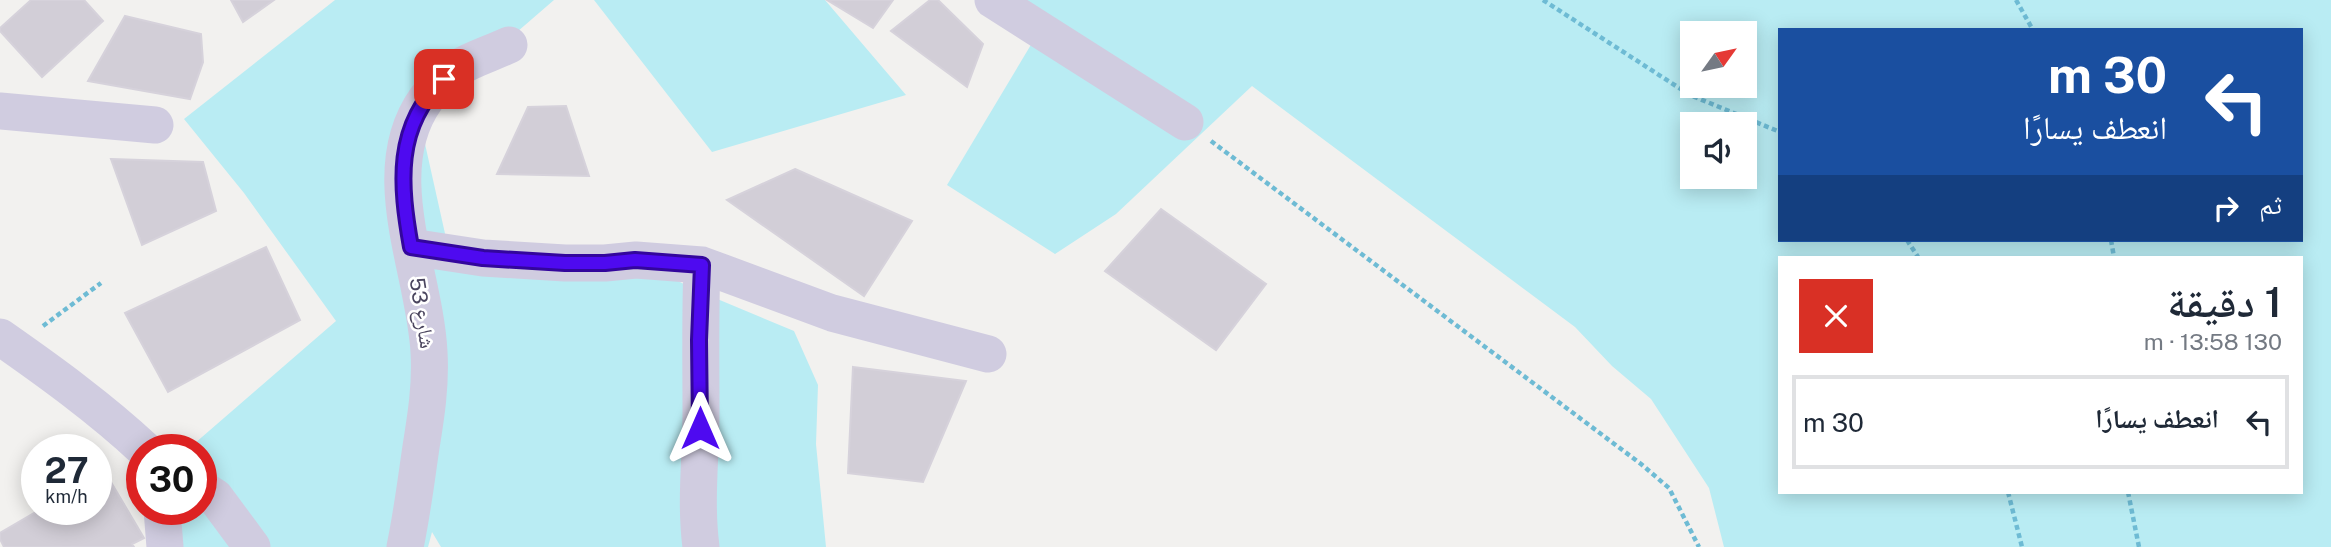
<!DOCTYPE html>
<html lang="ar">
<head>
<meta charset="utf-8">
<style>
	body { margin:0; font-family:"Public Sans","Noto Naskh Arabic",sans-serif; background:#f6f6f7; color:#1f2937; direction:rtl; height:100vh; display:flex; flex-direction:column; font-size:26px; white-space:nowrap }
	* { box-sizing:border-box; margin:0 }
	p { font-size:23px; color:#747a83 }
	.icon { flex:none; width:38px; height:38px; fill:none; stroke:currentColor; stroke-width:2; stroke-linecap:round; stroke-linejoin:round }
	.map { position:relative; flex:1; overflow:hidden; direction:ltr }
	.drawer { position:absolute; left:1778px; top:256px; width:525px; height:238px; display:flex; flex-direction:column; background:#fff; border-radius:0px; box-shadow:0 4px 18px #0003; direction:rtl }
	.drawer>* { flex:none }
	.top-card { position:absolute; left:1778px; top:28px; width:525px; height:214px; border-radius:0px; box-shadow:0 4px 18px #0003; direction:rtl; background:#1a4fa0; color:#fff; overflow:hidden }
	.needle { width:46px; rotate:57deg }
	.buttons { position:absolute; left:1680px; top:21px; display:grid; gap:14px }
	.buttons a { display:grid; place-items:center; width:77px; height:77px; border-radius:0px; background:#fff; box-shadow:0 4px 18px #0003; font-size:35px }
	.speed { position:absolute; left:21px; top:434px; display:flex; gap:14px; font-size:35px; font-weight:700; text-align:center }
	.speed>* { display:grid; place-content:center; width:91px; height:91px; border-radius:50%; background:#fff; box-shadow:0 4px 18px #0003; line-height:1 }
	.speed small { font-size:18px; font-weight:400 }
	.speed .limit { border:10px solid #d22; background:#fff; color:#111 }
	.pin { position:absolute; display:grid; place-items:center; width:60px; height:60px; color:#fff; margin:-30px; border-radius:14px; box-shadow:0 4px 10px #0006 }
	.me { position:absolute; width:77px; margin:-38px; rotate:0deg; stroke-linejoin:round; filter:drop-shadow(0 0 5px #0008) }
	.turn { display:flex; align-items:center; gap:24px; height:147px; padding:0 21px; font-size:32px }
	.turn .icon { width:91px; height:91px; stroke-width:2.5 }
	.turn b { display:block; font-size:49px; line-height:60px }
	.then { display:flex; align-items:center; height:66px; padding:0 21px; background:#0003; gap:14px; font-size:26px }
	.round { display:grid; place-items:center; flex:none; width:74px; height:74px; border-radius:0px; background:#f6f6f7 }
	.headline { display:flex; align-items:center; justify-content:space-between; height:119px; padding:0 21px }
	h1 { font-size:42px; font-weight:600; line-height:52px }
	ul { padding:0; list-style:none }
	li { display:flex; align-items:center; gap:21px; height:94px; margin:0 14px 10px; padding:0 7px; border:4px solid #e0e1e3; border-radius:0px }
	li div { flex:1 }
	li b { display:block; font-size:26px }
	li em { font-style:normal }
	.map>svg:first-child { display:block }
	.green { fill:#b9ecf3; fill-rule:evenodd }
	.building { fill:#d2ced7; stroke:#d6d2db; stroke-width:2 }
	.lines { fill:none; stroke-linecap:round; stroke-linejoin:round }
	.path { stroke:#6ebbd4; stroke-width:4.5; stroke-dasharray:5 3.5; stroke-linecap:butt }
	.minor { stroke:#d0cce0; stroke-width:37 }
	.route-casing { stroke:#33069c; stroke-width:18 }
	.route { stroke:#4e0af0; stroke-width:12 }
	.labels { text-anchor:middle; stroke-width:5; stroke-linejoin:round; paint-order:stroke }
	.street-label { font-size:21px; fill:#4a455e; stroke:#fff }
</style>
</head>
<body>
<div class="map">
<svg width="2331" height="547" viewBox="0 0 2331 547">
	<rect width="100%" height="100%" fill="#f2f1ef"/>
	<path class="green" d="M335 0H554L419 117 446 238 647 264 691 288 794 331 818 385 816 444 826 547H441L432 532 428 547H178L167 509H201V450H187L336 321 244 193 184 119Z
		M594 0H825L906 95 712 152Z
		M992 0H2331V547H1724L1709 488 1651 399 1612 366 1575 327 1252 86 1116 214 1055 254 947 185 1038 33ZM1780 30H2301V240H1780ZM1692 33H1745V86H1692ZM1692 124H1745V177H1692ZM1780 257H2301V492H1780Z"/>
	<path class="building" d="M31 0H84L103 21 42 77 0 31V28Z
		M231 0H274L243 22Z
		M827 0H893L873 28Z
		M930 0H938L983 44 967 87 891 31Z
		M125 16 201 34 203 62 190 99 88 81Z
		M566 106 589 176 497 174 528 107Z
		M111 159 203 162 216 211 142 245Z
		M795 169 912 221 864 296 727 200Z
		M1161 209 1266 284 1216 350 1105 271Z
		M266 247 300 320 168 392 125 313Z
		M853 367 966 381 923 482 848 473Z
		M105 472 144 538 132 544 134 547H4L0 539V533L41 509H96V477Z"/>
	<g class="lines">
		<path class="path" d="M1543 0 1690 95 1780 132
			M2016 0 2033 30
			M1211 141 1641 464 1669 488 1699 547
			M1907 240 1918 257
			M2111 240 2114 257
			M43 326 101 283
			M2008 492 2022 547
			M2128 492 2139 547"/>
		<path class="minor" d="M993 0 1185 122
			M0 111 155 125
			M411 247 483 258 565 263H605L636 260 702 265 832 313 988 354
			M0 337C50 372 100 408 145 450
			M201 488 215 497 252 547
			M162 509 165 547
			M405 547C412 514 416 481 421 447 426 416 431 385 429 352 425 272 374 172 426 99 434 88 444 76 456 69 472 59 492 53 509 45
			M701 547C695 501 701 457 701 412 701 362 700 314 702 265"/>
	</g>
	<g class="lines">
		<g class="route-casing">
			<path id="route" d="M444 79C394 126 400 185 411 247L483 258 565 263H605L635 260 702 265 699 340 700 428"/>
		</g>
		<use href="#route" class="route"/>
	</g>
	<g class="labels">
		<g class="street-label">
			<text transform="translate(422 313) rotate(81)" y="7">شارع 53</text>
		</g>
	</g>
</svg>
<div class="buttons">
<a><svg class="needle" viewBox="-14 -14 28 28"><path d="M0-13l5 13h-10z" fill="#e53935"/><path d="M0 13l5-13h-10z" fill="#747a83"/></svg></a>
<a><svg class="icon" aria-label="sound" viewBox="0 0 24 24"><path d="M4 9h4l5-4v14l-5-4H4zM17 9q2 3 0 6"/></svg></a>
</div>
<div class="speed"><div>27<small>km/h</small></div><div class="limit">30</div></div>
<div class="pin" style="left:444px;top:79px;background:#d93025"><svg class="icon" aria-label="arrive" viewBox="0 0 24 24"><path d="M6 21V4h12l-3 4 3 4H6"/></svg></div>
<svg class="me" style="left:700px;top:428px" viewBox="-20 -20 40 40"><path d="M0-17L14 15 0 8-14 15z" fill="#4e0af0" stroke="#fff" stroke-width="4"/></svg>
<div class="top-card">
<div class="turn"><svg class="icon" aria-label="left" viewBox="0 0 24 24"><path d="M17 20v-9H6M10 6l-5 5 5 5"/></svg><div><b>30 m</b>انعطف يسارًا</div></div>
<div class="then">ثم<svg class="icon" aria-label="right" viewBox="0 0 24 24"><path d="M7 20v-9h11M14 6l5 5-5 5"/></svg></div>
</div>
<section class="drawer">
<div class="headline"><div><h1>1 دقيقة</h1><p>130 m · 13:58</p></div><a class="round" style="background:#d93025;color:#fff"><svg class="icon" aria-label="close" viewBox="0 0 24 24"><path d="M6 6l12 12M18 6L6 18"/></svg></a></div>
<ul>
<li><svg class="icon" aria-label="left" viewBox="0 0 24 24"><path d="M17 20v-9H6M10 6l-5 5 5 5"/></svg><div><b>انعطف يسارًا</b></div><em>30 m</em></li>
</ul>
</section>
</div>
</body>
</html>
